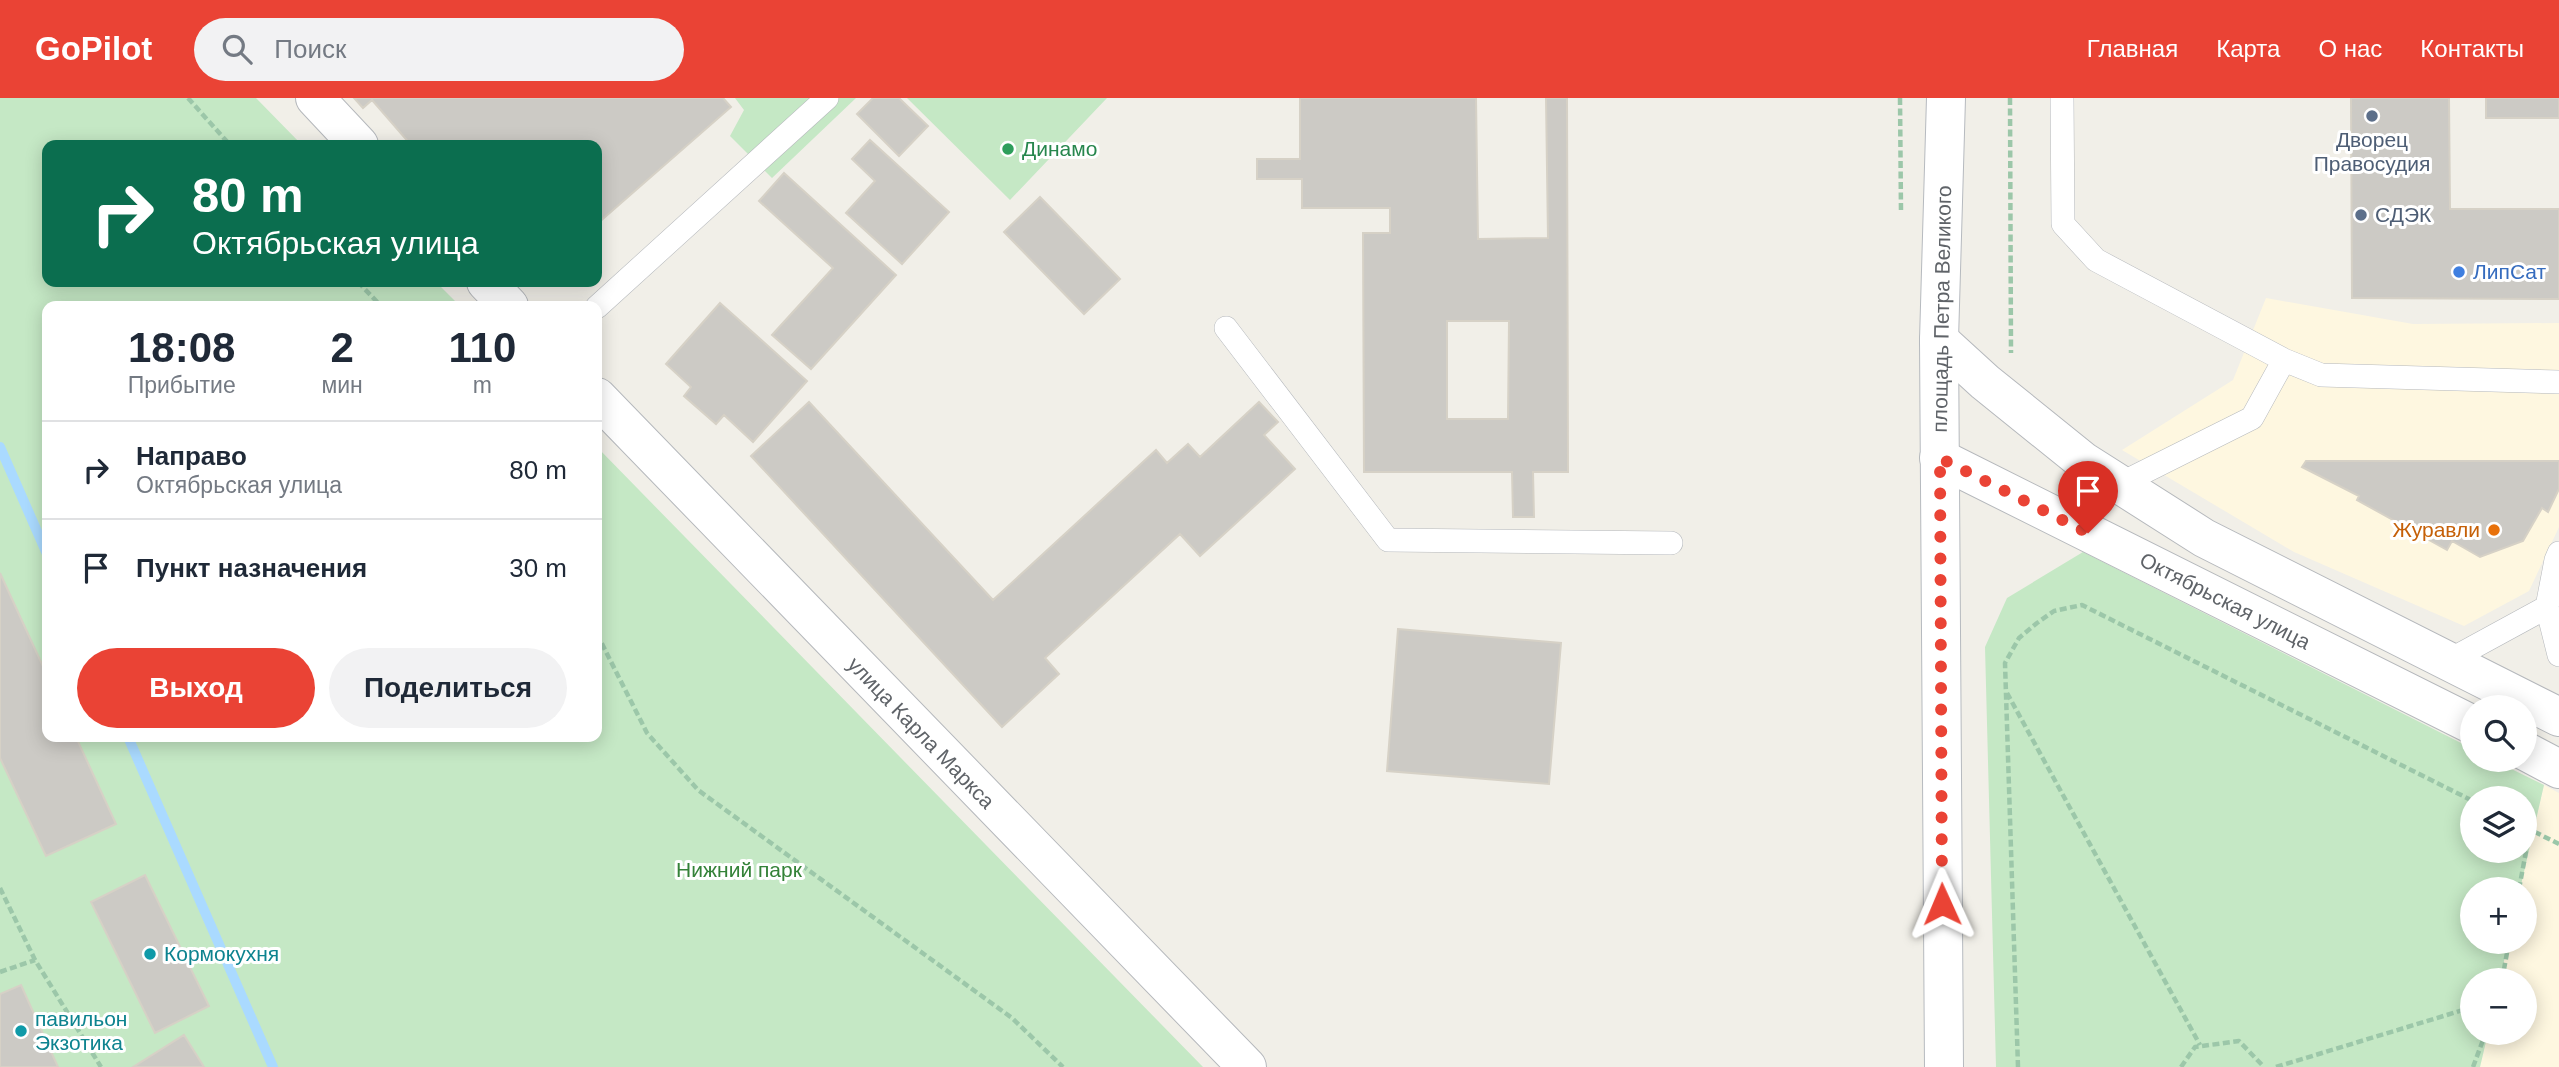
<!DOCTYPE html>
<html lang="ru">
<head>
<meta charset="utf-8">
<style>
	body { margin:0; font-family:Helvetica,sans-serif; background:#f2f2f3; color:#1f2937; height:100vh; display:flex; flex-direction:column; font-size:26px; white-space:nowrap }
	* { box-sizing:border-box; margin:0 }
	p { font-size:23px; color:#747a83 }
	.icon { flex:none; width:38px; height:38px; fill:none; stroke:currentColor; stroke-width:2; stroke-linecap:round; stroke-linejoin:round }
	.map { position:relative; flex:1; overflow:hidden }
	.details { position:absolute; left:42px; top:203px; width:560px; height:441px; display:flex; flex-direction:column; background:#fff; border-radius:14px; box-shadow:0 4px 18px #0003 }
	.details>* { flex:none }
	.guide { position:absolute; left:42px; top:42px; width:560px; height:147px; border-radius:14px; box-shadow:0 4px 18px #0003; background:#0b6e4f; color:#fff; overflow:hidden }
	.buttons { position:absolute; left:2460px; top:597px; display:grid; gap:14px }
	.buttons a { display:grid; place-items:center; width:77px; height:77px; border-radius:50%; background:#fff; box-shadow:0 4px 18px #0003; font-size:35px }
	.pin { position:absolute; display:grid; place-items:center; width:60px; height:60px; color:#fff; margin:-72px -30px; border-radius:50% 50% 50% 0; rotate:-45deg; box-shadow:0 0 7px #0007 }
	.pin .icon { rotate:45deg }
	.me { position:absolute; width:77px; margin:-38px; rotate:359deg; stroke-linejoin:round; filter:drop-shadow(0 0 5px #0008) }
	.turn { display:flex; align-items:center; gap:24px; height:147px; padding:0 35px; font-size:32px }
	.turn .icon { width:91px; height:91px; stroke-width:2.5 }
	.turn b { display:block; font-size:49px; line-height:60px }
	.eta { display:flex; justify-content:space-evenly; align-items:center; height:119px; text-align:center }
	.eta b { font-size:42px; font-weight:700; line-height:49px }
	.button { display:flex; gap:14px; margin-top:auto; padding:14px 35px }
	.button a { flex:1; height:80px; border-radius:42px; background:#ea4335; color:#fff; font-size:28px; font-weight:700; line-height:80px; text-align:center }
	.button a+a { background:#f2f2f3; color:#1f2937 }
	ul { padding:0; list-style:none }
	li { display:flex; align-items:center; gap:21px; height:98px; padding:0 35px; border-top:2px solid #e0e1e3 }
	li div { flex:1 }
	li b { display:block; font-size:26px }
	li em { font-style:normal }
	header { display:flex; align-items:center; gap:42px; box-sizing:border-box; height:98px; padding:0 35px; background:#ea4335; color:#fff }
	header strong { font-size:33px }
	nav { display:flex; gap:38px; margin-inline-start:auto; font-size:24px }
	.search { width:490px; height:63px; background:#f2f2f3; display:flex; align-items:center; gap:18px; box-sizing:border-box; padding:0 24px; border-radius:38px; color:#747a83; font-size:26px }
	.map>svg:first-child { display:block }
	.commercial { fill:#fef7e0 }
	.green { fill:#c5e8c5; fill-rule:evenodd }
	.lines { fill:none; stroke-linecap:round; stroke-linejoin:round }
	.stream { stroke:#aadaff; stroke-width:10 }
	.building { fill:#cccac5; stroke:#d6d1c6; stroke-width:2; fill-rule:evenodd }
	.service-casing { stroke:#b5b8bc; stroke-width:24 }
	.minor-casing { stroke:#b5b8bc; stroke-width:40 }
	.tertiary-casing { stroke:#b5b8bc; stroke-width:40 }
	.secondary-casing { stroke:#b6babf; stroke-width:40 }
	.path { stroke:#9cc7a9; stroke-width:4.5; stroke-dasharray:7 3.5; stroke-linecap:butt }
	.service { stroke:#fff; stroke-width:23 }
	.minor { stroke:#fff; stroke-width:38 }
	.tertiary { stroke:#fff; stroke-width:38 }
	.secondary { stroke:#fff; stroke-width:38 }
	.route { stroke:#ea4335; stroke-width:12; stroke-dasharray:0 21.6 }
	.service-dot { fill:#5c6f8a; stroke:#fff; stroke-width:2.5 }
	.leisure-dot { fill:#2e9e5b; stroke:#fff; stroke-width:2.5 }
	.shop-dot { fill:#3f7fe0; stroke:#fff; stroke-width:2.5 }
	.food-dot { fill:#e8710a; stroke:#fff; stroke-width:2.5 }
	.culture-dot { fill:#0f9aa8; stroke:#fff; stroke-width:2.5 }
	.labels { text-anchor:middle; stroke-width:6; stroke-linejoin:round; paint-order:stroke }
	.service-label { font-size:21px; fill:#4e5e75; stroke:#fff }
	.leisure-label { font-size:21px; fill:#27864d; stroke:#fff; text-anchor:start }
	.shop-label { font-size:21px; fill:#366cbe; stroke:#fff; text-anchor:start }
	.street-label { font-size:21px; fill:#5f6368; stroke:#fff }
	.food-label { font-size:21px; fill:#c56008; stroke:#fff; text-anchor:end }
	.park-label { font-size:21px; fill:#348238; stroke:#fff }
	.culture-label { font-size:21px; fill:#0d838f; stroke:#fff; text-anchor:start }
</style>
</head>
<body>
<header>
<strong>GoPilot</strong>
<div class="search"><svg class="icon" aria-label="search" viewBox="0 0 24 24"><circle cx="10" cy="10" r="6"/><path d="M15 15l6 6"/></svg>Поиск</div>
<nav><a>Главная</a><a>Карта</a><a>О нас</a><a>Контакты</a></nav>
</header>
<div class="map">
<svg width="2559" height="969" viewBox="0 0 2559 969">
	<rect width="100%" height="100%" fill="#f1efe8"/>
	<path class="commercial" d="M2266 200 2413 226 2559 225V429L2529 493 2464 528 2294 454 2122 352 2233 282Z
		M2544 687 2559 695V969H2480L2488 935 2525 934V882H2500L2508 844H2525V791H2520Z"/>
	<path class="green" d="M0 0H256L302 47H47V184H436L460 208H47V639H597V349L1203 969H0Z
		M735 0H856L772 80 730 38 744 12Z
		M907 0H1107L1010 102Z
		M2083 454 2473 651V662H2493L2544 687 2520 791H2473V844H2508L2500 882H2473V934L2488 935 2480 969H1996L1985 549 2007 500ZM2525 700V752H2473V700Z"/>
	<g class="lines">
		<path class="stream" d="M0 349 47 456
			M128 639 273 969"/>
	</g>
	<path class="building" d="M354 0H723L731 9 597 126V47H411L372 2 363 10Z
		M873 0H899L928 28 899 58 857 16Z
		M1300 0H1476L1478 141 1548 140 1546 0H1567L1568 374H1533L1534 419H1513L1512 374H1364L1363 135H1390V110H1302V81H1257V61H1300ZM1447 223H1509L1508 321H1447Z
		M2351 0H2449L2450 111H2559V201L2352 200Z
		M2486 0H2559V20H2486Z
		M870 42 949 114 902 166 846 115 875 83 852 61Z
		M784 75 896 177 811 271 772 237 833 170 759 103Z
		M1040 99 1120 181 1084 216 1004 134Z
		M720 205 807 283 753 344 724 317 716 326 684 298 691 289 666 266Z
		M809 304 993 502 1156 352 1167 365 1188 346 1200 359 1259 304 1278 324 1264 337 1295 371 1200 458 1180 436 1045 560 1059 576 1002 629 751 358Z
		M2306 363H2559V391L2548 414 2542 410 2523 443 2480 459 2452 443 2447 452 2357 402 2359 398 2302 369Z
		M0 475 47 577V639H76L116 726 46 758 0 660Z
		M1398 531 1561 545 1549 686 1387 673Z
		M145 777 209 908 155 935 91 804Z
		M21 887 58 969H0V896Z
		M184 937 204 969H133Z"/>
	<g class="lines">
		<g class="service-casing">
			<path id="service" d="M2062 0 2063 126 2096 162 2284 262 2321 277 2559 284
				M597 209 827 0
				M1226 230 1388 442 1671 445
				M2120 386 2252 320 2284 262
				M2547 509 2556 462 2559 455
				M2448 563 2547 509 2559 557"/>
		</g>
		<g class="minor-casing">
			<path id="minor" d="M315 0 359 47
				M486 184 509 208
				M1939 242 1985 284 2083 363 2204 440 2559 619
				M597 299 1247 969"/>
		</g>
		<g class="tertiary-casing">
			<path id="tertiary" d="M1939 360 2473 627
				M2525 653 2559 671"/>
		</g>
		<g class="secondary-casing">
			<path id="secondary" d="M1944 969 1939 242 1946 0"/>
		</g>
		<path class="path" d="M188 0 230 47
			M1900 0 1901 114
			M2010 0 2011 255
			M358 184 381 208
			M597 536 647 635 698 692 1012 920 1063 969
			M2007 595 2200 947
			M2525 729 2559 746
			M0 790 35 862 101 969
			M2519 791 2530 732
			M0 874 35 862
			M2502 882 2509 844
			M2018 969 2005 565 2019 540 2037 525 2054 513 2082 507 2473 703
			M2181 969 2195 949 2239 943 2264 969
			M2276 969 2473 909
			M2473 969 2486 934"/>
		<use href="#service" class="service"/>
		<use href="#minor" class="minor"/>
		<use href="#tertiary" class="tertiary"/>
		<use href="#secondary" class="secondary"/>
	</g>
	<g class="lines">
		<path class="route" d="M1942 806 1940 360 2088 435"/>
	</g>
	<g class="service-dot">
		<circle cx="2372" cy="18" r="7"/>
		<circle cx="2361" cy="117" r="7"/>
	</g>
	<circle class="leisure-dot" cx="1008" cy="51" r="7"/>
	<circle class="shop-dot" cx="2459" cy="174" r="7"/>
	<circle class="food-dot" cx="2494" cy="432" r="7"/>
	<g class="culture-dot">
		<circle cx="150" cy="856" r="7"/>
		<circle cx="21" cy="933" r="7"/>
	</g>
	<g class="labels">
		<g class="service-label">
			<text x="2372" y="49">Дворец<tspan x="2372" dy="24">Правосудия</tspan></text>
			<text x="2375" y="124" text-anchor="start">СДЭК</text>
		</g>
		<g class="leisure-label">
			<text x="1022" y="58">Динамо</text>
		</g>
		<g class="shop-label">
			<text x="2473" y="181">ЛипСат</text>
		</g>
		<g class="street-label">
			<text transform="translate(1942 211) rotate(-89)" y="7">площадь Петра Великого</text>
			<text transform="translate(2225 503) rotate(27)" y="7">Октябрьская улица</text>
			<text transform="translate(921 635) rotate(46)" y="7">улица Карла Маркса</text>
		</g>
		<g class="food-label">
			<text x="2480" y="439">Журавли</text>
		</g>
		<g class="park-label">
			<text x="739" y="779">Нижний парк</text>
		</g>
		<g class="culture-label">
			<text x="164" y="863">Кормокухня</text>
			<text x="35" y="928">павильон<tspan x="35" dy="24">Экзотика</tspan></text>
		</g>
	</g>
</svg>
<div class="buttons">
<a><svg class="icon" aria-label="search" viewBox="0 0 24 24"><circle cx="10" cy="10" r="6"/><path d="M15 15l6 6"/></svg></a>
<a><svg class="icon" aria-label="layers" viewBox="0 0 24 24"><path d="M12 4l9 5-9 5-9-5zM3 14l9 5 9-5"/></svg></a>
<a>+</a>
<a>−</a>
</div>
<div class="pin" style="left:2088px;top:435px;background:#d93025"><svg class="icon" aria-label="arrive" viewBox="0 0 24 24"><path d="M6 21V4h12l-3 4 3 4H6"/></svg></div>
<svg class="me" style="left:1942px;top:806px" viewBox="-20 -20 40 40"><path d="M0-17L14 15 0 8-14 15z" fill="#ea4335" stroke="#fff" stroke-width="4"/></svg>
<div class="guide">
<div class="turn"><svg class="icon" aria-label="right" viewBox="0 0 24 24"><path d="M7 20v-9h11M14 6l5 5-5 5"/></svg><div><b>80 m</b>Октябрьская улица</div></div>
</div>
<section class="details">
<div class="eta">
<div><b>18:08</b><p>Прибытие</p></div>
<div><b>2</b><p>мин</p></div>
<div><b>110</b><p>m</p></div>
</div>
<ul>
<li><svg class="icon" aria-label="right" viewBox="0 0 24 24"><path d="M7 20v-9h11M14 6l5 5-5 5"/></svg><div><b>Направо</b><p>Октябрьская улица</p></div><em>80 m</em></li>
<li><svg class="icon" aria-label="arrive" viewBox="0 0 24 24"><path d="M6 21V4h12l-3 4 3 4H6"/></svg><div><b>Пункт назначения</b></div><em>30 m</em></li>
</ul>
<div class="button"><a>Выход</a><a>Поделиться</a></div>
</section>
</div>
</body>
</html>
